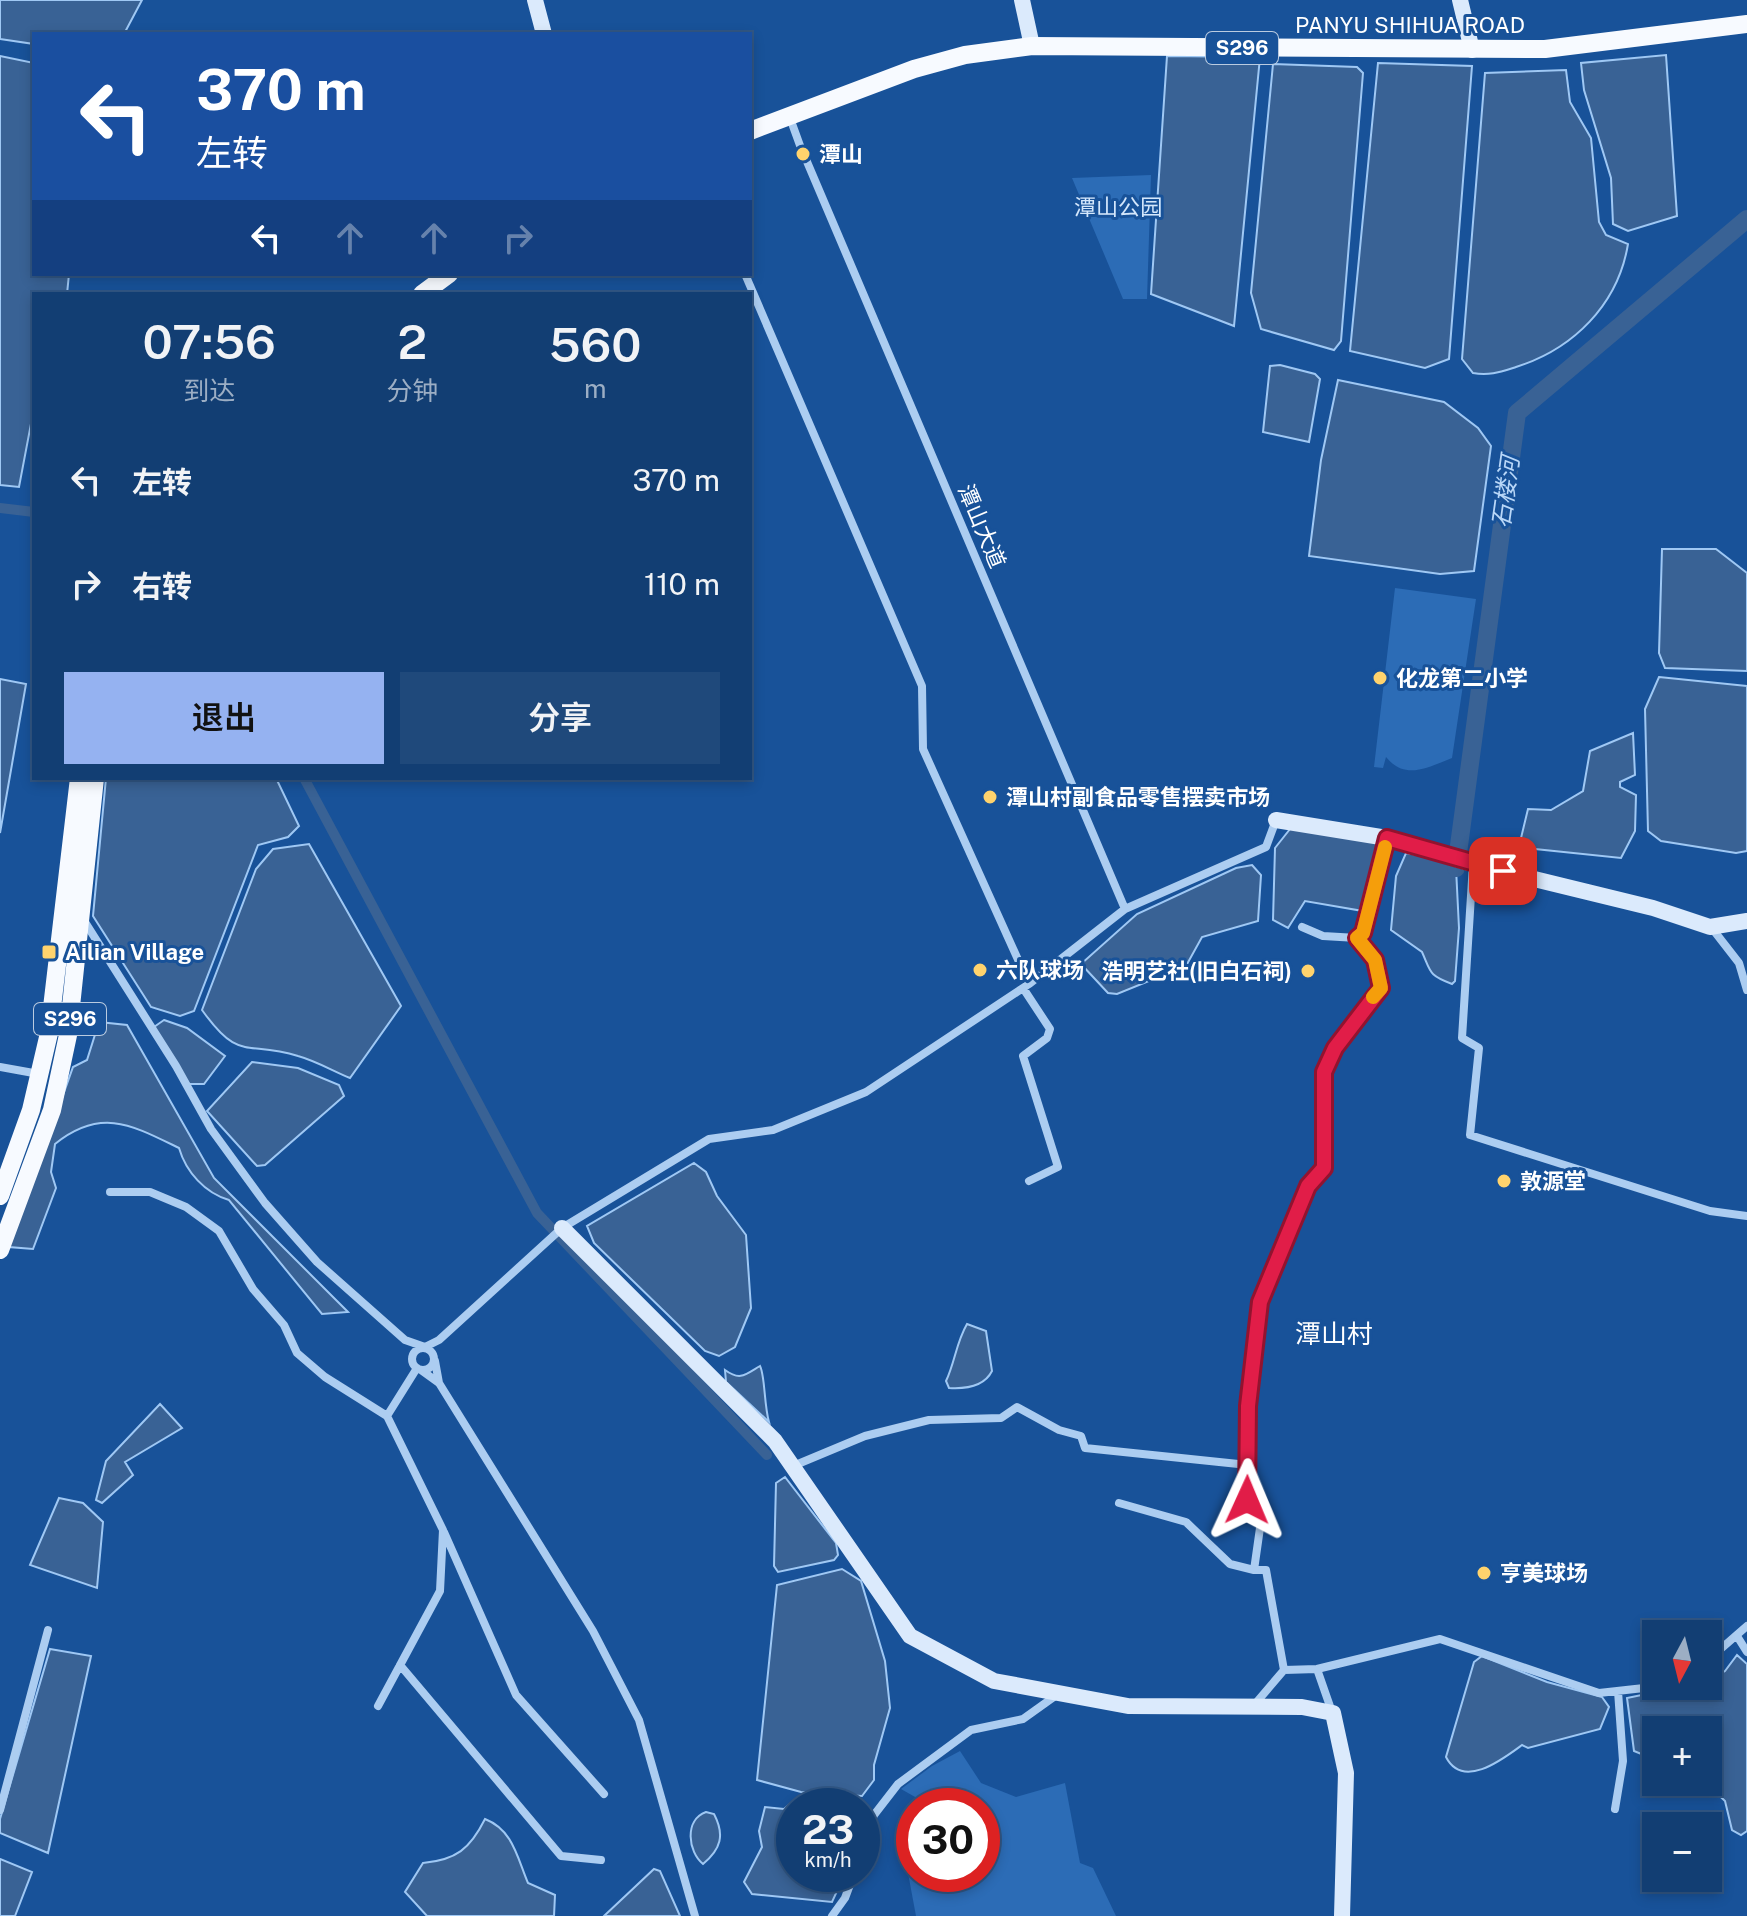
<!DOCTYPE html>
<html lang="zh">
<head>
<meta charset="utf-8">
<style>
	body { margin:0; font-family:"Public Sans","Noto Sans SC",sans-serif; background:#1f497b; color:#f1f3f6; height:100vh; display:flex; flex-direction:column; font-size:30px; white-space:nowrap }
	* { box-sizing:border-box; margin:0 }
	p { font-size:26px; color:#9caec4 }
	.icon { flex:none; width:44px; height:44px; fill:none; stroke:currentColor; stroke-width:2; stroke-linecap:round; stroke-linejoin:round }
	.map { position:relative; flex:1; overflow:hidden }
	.drawer { position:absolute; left:32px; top:292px; width:720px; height:488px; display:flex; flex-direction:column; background:#123e73; border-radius:0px; box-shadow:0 4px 12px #0003,0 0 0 2px #315785 }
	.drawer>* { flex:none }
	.top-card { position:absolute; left:32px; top:32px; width:720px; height:244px; border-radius:0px; box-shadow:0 4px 12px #0003,0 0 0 2px #315785; background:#1a4fa0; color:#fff; overflow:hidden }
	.needle { width:52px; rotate:187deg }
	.buttons { position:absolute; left:1642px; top:1620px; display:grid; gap:16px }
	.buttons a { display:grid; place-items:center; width:80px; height:80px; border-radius:0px; background:#123e73; box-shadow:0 4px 12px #0003,0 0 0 2px #315785; font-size:40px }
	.speed { position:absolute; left:776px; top:1788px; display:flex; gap:16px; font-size:40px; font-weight:700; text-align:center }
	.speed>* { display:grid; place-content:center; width:104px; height:104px; border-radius:50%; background:#123e73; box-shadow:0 4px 12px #0003,0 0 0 2px #315785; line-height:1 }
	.speed small { font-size:20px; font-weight:400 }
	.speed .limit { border:12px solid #d22; background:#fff; color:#111 }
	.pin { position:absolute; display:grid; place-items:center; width:68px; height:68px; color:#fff; margin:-34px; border-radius:16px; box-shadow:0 4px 12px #0006 }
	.me { position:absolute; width:88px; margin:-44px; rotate:1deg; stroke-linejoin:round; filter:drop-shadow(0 0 6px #0008) }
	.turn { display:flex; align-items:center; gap:28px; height:168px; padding:0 32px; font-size:36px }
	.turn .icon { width:104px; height:104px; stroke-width:2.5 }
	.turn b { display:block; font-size:56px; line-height:68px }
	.lanes { display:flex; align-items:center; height:76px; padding:0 32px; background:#0003; justify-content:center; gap:40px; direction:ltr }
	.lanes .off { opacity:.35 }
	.eta { display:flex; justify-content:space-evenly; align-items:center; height:136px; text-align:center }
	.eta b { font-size:48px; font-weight:600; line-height:56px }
	.cta { display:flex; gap:16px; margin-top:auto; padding:16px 32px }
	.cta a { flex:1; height:92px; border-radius:0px; background:#95b2f1; color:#111; font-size:32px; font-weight:600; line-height:92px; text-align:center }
	.cta a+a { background:#1f497b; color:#f1f3f6 }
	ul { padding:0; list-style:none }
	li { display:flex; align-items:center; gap:24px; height:104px; padding:0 32px }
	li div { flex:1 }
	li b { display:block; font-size:30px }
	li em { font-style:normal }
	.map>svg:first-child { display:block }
	.green { fill:#2c6cb6 }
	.water { fill:#396295; stroke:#9fc8f4; stroke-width:2 }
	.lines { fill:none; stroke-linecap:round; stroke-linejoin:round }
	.canal { stroke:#396295; stroke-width:10 }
	.river { stroke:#396295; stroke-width:18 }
	.street { stroke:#accdf1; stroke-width:8 }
	.secondary { stroke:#dbeafc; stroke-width:16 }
	.primary { stroke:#f7faff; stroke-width:18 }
	.route-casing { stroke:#92132f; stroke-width:20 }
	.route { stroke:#e11d48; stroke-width:14 }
	.slow { stroke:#f59e0b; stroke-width:14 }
	.poi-dot { fill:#ffd36d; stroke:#185299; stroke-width:3 }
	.labels { text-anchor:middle; stroke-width:6; stroke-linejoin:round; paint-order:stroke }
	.shield { fill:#185299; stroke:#bacbe0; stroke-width:2 }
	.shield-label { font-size:20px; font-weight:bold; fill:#fff }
	.street-label { font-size:22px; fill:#fff; stroke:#185299 }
	.poi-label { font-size:22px; font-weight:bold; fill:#fff; stroke:#185299; text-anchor:start }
	.park-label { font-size:22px; fill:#d4e7fc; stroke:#185299 }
	.water-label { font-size:24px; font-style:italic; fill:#b9d7f8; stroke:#185299 }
	.quarter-label { font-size:26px; fill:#fff; stroke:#185299 }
</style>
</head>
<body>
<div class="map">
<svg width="1747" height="1916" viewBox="0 0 1747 1916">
	<rect width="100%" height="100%" fill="#185299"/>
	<path class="green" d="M1151 175 1147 299H1123L1072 178Z
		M1395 588 1476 599 1452 758C1429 767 1405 781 1386 757L1383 768 1374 767Z
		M960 1751 981 1783 1016 1797 1065 1783 1080 1863 1093 1868 1116 1916H916L908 1873 914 1855V1874H982V1806H931L901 1789 932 1766Z"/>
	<path class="water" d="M0 0H142L124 34H34V44L0 39Z
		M1666 55 1677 216 1628 231 1613 224 1611 178 1584 90 1581 63Z
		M0 56 34 63V274H69L67 294H34V408L19 487 0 485Z
		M1167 56 1260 57 1234 326 1151 294Z
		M1378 63 1472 66 1449 359 1425 368 1350 351Z
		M1273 64 1357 67 1363 73 1341 341 1334 350 1261 329 1251 293Z
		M1566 70 1570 102 1591 138 1599 222 1606 235 1628 244C1618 305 1573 349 1516 367 1500 372 1489 376 1473 373L1462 359 1485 73Z
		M1280 365 1315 374 1320 379 1309 442 1263 432 1270 366Z
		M1338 380 1444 402 1478 428 1491 446 1474 571 1440 574 1309 556 1321 460Z
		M1662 549H1716L1747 573V671L1665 668 1659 653Z
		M1659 677 1747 686V851L1736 853 1661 841 1648 831 1645 709Z
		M0 679 26 684 0 833Z
		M1633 733 1635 775 1620 782V787L1636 795 1635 831 1621 858 1535 849 1521 838 1528 809 1551 810 1583 791 1590 751Z
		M106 778H276L299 826 288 837 258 845 194 1011 180 1016 151 1007 93 916Z
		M1294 824 1380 841 1382 848 1363 911 1305 901 1288 928 1273 920 1275 848Z
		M309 844 401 1006 350 1078C333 1071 316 1061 298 1056 245 1040 240 1063 202 1010L256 869 273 849Z
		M1406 853 1443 859 1456 868 1459 928 1455 981 1452 984C1428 975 1431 972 1422 952L1391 930 1396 876Z
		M1252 865 1261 875 1258 921 1202 937 1186 966 1117 994 1108 993 1081 964 1137 914 1236 868Z
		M164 1020 187 1028 225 1056 204 1084H189L154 1027Z
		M99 1022 127 1025 214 1178 348 1312 322 1314 229 1200C205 1193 186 1172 179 1148 132 1125 101 1107 55 1144L51 1172 56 1188 33 1249 9 1247 73 1067 87 1060Z
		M252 1062 298 1068 339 1085 344 1096 265 1165 257 1166 207 1111Z
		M694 1163 706 1172 717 1196 746 1235 751 1308 735 1347 719 1356 705 1351 594 1243 587 1226Z
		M967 1324 986 1331 992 1371C984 1387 966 1389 949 1388L946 1381C955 1362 956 1343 967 1324Z
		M760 1366C765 1375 764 1405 769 1422L726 1382 725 1370C740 1381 745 1375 760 1366Z
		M160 1404 182 1428 125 1462 133 1475 102 1503 96 1500 106 1461Z
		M785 1477 836 1543 838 1555 834 1560 778 1572 774 1566 776 1483Z
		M59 1498 83 1503 103 1522 97 1588 30 1565Z
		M842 1569 861 1581 885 1661 890 1708 874 1765V1780L862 1796 801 1792 757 1780 777 1585Z
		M50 1649 91 1656 48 1853 0 1833V1819Z
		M1737 1655 1747 1664V1831L1741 1835 1732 1830 1725 1801 1705 1782H1708V1730H1656V1760L1634 1751 1627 1698 1685 1686H1708V1681L1725 1671Z
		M1482 1656 1547 1682 1602 1697 1609 1707 1600 1729 1528 1748 1522 1745C1503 1759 1463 1790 1446 1757L1474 1662Z
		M835 1798 848 1806H794V1874H845L832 1902 752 1894 744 1882 762 1847 759 1831 765 1807 784 1809 791 1803Z
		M706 1812 714 1814C725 1835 721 1849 703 1864 688 1852 684 1820 706 1812Z
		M485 1819C513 1830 517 1857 528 1883L555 1895 554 1916H427L405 1892 423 1863C456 1860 470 1849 485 1819Z
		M0 1859 32 1872 15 1916H0Z
		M654 1869 660 1871 680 1916H604Z"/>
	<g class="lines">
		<path class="canal" d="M0 508 34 512
			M304 778 537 1213 767 1455"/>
		<path class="river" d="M1456 868 1517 413 1747 219"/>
		<path class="street" d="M790 118 802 151
			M805 157 1125 909
			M745 274 922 686 923 749 1029 984
			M1473 864 1462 1038 1479 1048 1470 1135 1710 1211 1747 1216
			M83 919 176 1066 211 1129 265 1203 317 1262 405 1340 425 1347 439 1340 562 1228 709 1139 773 1130 866 1092 1029 984 1125 909 1266 847 1276 820
			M1302 927 1323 936 1357 938 1363 933 1387 838
			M1711 927 1739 963 1747 990
			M1023 988 1050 1029 1047 1038 1023 1056 1058 1167 1029 1181
			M0 1067 39 1074
			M110 1192H150L186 1207 219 1231 253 1289 284 1325 297 1353 325 1377 387 1416 417 1368
			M412 1359a11 11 0 1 1 22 0a11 11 0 1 1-22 0Z
			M421 1370 439 1383 435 1361
			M439 1383 593 1631 639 1720 695 1916
			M793 1466 865 1436 929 1420 1001 1418 1017 1407 1059 1430 1081 1436 1085 1448 1248 1465
			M1119 1503 1186 1522 1230 1564 1254 1570
			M444 1532 516 1695 604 1794
			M1737 1636 1747 1652
			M1708 1660 1747 1626
			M400 1665 561 1856 601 1860
			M1317 1669 1332 1712
			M1284 1670 1266 1570H1254L1261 1521 1247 1500 1248 1406 1260 1302 1308 1186 1324 1168V1072L1335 1048 1381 988 1375 960 1357 938
			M1255 1704 1284 1670 1317 1669 1440 1639 1599 1693 1662 1686
			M378 1706 440 1591 443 1530 387 1416
			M1615 1809 1623 1761 1618 1691
			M0 1810 48 1630
			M862 1850 874 1815 898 1784 971 1730 1023 1719 1058 1694
			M832 1916 845 1898 854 1874"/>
		<path class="secondary" d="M535 0 544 34
			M1022 0 1032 46
			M1460 0 1472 50
			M1276 820 1387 838 1473 864 1653 908 1710 927 1747 921
			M562 1228 775 1441 910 1636 994 1681 1128 1706 1302 1707 1333 1713 1346 1773 1342 1916"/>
		<path class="primary" d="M750 131 914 69 965 55 1032 46 1545 49 1747 24
			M422 294 449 274
			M0 1196 31 1110 49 1033 79 778
			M0 1250 52 1110 68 1035 95 778"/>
	</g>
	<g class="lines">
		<g class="route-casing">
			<path id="route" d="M1247 1500 1248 1406 1260 1302 1308 1186 1324 1168V1072L1335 1048 1381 988 1375 960 1357 938 1363 933 1387 838 1503 871"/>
		</g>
		<use href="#route" class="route"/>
		<path class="slow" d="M1373 997 1381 988 1375 960 1357 938 1363 933 1385 847"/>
	</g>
	<g class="poi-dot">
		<circle cx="803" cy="154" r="8"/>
		<circle cx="1380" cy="678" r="8"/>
		<circle cx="990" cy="797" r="8"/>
		<rect x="41" y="944" width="16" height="16" rx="4"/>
		<circle cx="980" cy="970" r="8"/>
		<circle cx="1308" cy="971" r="8"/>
		<circle cx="1504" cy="1181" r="8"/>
		<circle cx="1484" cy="1573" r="8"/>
	</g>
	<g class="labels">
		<g class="shield">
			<rect x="1206" y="32" width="72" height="32" rx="6"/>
			<rect x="34" y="1003" width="72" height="32" rx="6"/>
		</g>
		<g class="shield-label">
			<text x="1242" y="55">S296</text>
			<text x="70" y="1026">S296</text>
		</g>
		<g class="street-label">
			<text x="1410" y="33">PANYU SHIHUA ROAD</text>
			<text transform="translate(982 526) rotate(67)" y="8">潭山大道</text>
		</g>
		<g class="poi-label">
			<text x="819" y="162">潭山</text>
			<text x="1396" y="686">化龙第二小学</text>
			<text x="1006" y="805">潭山村副食品零售摆卖市场</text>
			<text x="65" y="960">Ailian Village</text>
			<text x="996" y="978">六队球场</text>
			<text x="1292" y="979" text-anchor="end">浩明艺社(旧白石祠)</text>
			<text x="1520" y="1189">敦源堂</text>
			<text x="1500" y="1581">亨美球场</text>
		</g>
		<g class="park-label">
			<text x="1118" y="215">潭山公园</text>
		</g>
		<g class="water-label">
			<text transform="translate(1506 492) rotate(-82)" y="8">石楼河</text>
		</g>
		<g class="quarter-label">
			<text x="1334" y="1343">潭山村</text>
		</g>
	</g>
</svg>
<div class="buttons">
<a><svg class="needle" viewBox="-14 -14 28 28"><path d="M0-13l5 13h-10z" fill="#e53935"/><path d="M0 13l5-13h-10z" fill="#9caec4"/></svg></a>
<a>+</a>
<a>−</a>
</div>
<div class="speed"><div>23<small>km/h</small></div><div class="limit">30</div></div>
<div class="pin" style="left:1503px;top:871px;background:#d93025"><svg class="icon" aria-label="arrive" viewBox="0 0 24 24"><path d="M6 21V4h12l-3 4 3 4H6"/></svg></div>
<svg class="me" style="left:1247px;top:1500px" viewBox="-20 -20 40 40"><path d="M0-17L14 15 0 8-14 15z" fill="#e11d48" stroke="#fff" stroke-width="4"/></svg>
<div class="top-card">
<div class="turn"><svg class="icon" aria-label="left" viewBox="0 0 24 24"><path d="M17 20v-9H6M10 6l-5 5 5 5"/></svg><div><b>370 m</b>左转</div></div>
<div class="lanes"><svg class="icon" aria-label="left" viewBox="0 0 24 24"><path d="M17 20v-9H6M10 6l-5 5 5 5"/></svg><svg class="icon off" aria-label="ahead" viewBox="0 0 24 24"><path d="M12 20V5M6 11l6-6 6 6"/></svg><svg class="icon off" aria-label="ahead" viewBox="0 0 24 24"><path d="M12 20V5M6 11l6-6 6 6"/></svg><svg class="icon off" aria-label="right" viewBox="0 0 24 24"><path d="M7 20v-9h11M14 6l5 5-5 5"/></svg></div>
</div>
<section class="drawer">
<div class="eta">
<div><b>07:56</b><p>到达</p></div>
<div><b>2</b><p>分钟</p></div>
<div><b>560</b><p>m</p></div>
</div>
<ul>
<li><svg class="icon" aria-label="left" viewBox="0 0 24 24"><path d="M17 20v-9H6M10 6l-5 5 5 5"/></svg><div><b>左转</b></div><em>370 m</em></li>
<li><svg class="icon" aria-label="right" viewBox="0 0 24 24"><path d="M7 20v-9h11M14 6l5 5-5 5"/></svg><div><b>右转</b></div><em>110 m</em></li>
</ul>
<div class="cta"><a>退出</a><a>分享</a></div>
</section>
</div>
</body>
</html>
